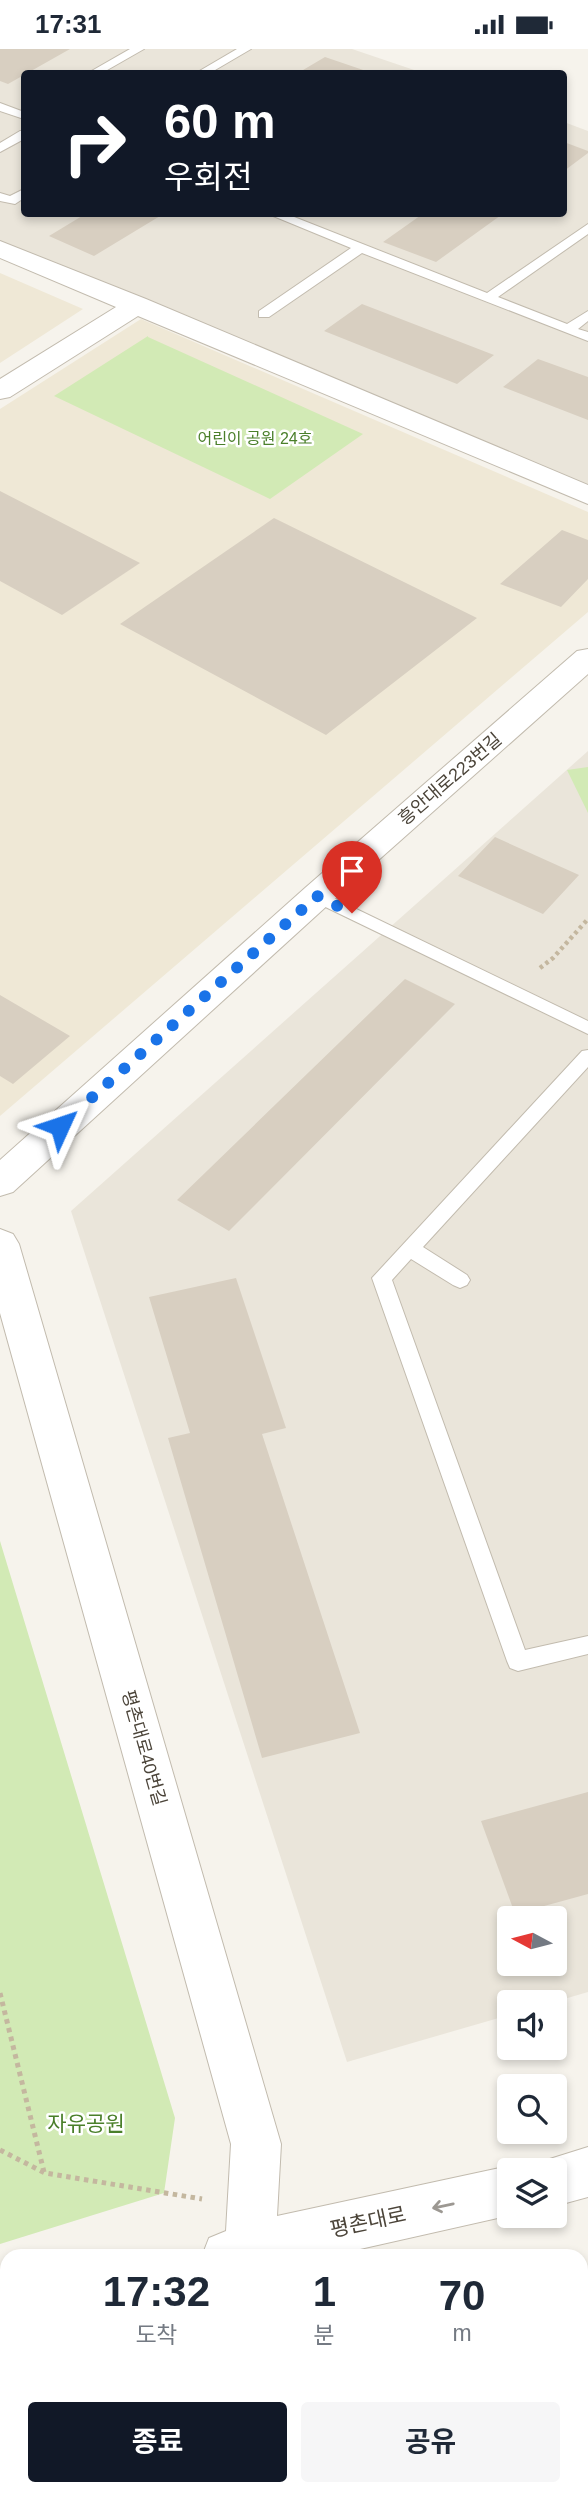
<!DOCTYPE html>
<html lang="ko">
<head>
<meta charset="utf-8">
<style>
	body { margin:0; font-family:Helvetica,"Noto Sans KR",sans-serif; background:#f6f6f7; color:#1f2937; height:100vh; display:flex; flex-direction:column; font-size:26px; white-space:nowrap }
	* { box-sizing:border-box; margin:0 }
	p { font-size:23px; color:#747a83 }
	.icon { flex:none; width:38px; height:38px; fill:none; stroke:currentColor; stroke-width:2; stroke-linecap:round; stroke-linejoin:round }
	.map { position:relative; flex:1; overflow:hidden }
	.side { position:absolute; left:0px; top:2200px; width:588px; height:247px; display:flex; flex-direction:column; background:#fff; border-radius:21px 21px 0 0; box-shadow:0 4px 10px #0003 }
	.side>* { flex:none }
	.banner { position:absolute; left:21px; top:21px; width:546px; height:147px; border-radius:7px; box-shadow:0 4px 10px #0003; background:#111827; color:#fff; overflow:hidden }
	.needle { width:46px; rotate:277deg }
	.buttons { position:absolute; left:497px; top:1857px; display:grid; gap:14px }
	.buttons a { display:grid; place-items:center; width:70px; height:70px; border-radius:7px; background:#fff; box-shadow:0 4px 10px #0003; font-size:35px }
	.pin { position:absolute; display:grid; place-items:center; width:60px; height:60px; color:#fff; margin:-72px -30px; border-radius:50% 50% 50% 0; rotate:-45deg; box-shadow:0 0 7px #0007 }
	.pin .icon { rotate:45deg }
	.me { position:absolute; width:77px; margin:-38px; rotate:48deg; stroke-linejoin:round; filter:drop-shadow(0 0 5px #0008) }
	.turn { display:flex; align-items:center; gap:24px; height:147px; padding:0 28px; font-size:32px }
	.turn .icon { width:91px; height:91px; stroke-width:2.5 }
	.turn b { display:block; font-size:49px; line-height:60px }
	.eta { display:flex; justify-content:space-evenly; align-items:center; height:119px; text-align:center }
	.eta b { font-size:42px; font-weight:700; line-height:49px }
	.button { display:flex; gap:14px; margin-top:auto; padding:14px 28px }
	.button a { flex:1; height:80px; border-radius:7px; background:#111827; color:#fff; font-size:28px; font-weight:700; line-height:80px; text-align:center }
	.button a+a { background:#f6f6f7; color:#1f2937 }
	.status { display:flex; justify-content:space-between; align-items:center; height:49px; padding:0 35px; background:#fff; direction:ltr }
	.status svg { height:19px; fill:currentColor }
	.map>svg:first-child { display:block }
	.residential { fill:#eae5da; fill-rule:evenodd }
	.education { fill:#efe8d6 }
	.green { fill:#d2eab5 }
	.building { fill:#d8cfc1 }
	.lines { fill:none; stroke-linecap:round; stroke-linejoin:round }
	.service-casing { stroke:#c2bbae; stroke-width:2 }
	.minor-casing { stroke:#c2bbae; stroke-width:2 }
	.tertiary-casing { stroke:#c2bbae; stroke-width:2 }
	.path-far1 { stroke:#c4b79f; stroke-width:4.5; stroke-dasharray:3.5 3.5; stroke-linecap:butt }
	.path { stroke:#c4b79f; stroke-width:5; stroke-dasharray:4.5 4.5; stroke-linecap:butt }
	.service { fill:#fff; fill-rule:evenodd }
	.minor { fill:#fff; fill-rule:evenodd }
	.tertiary { fill:#fff; fill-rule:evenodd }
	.oneway { stroke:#9c9892 }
	.route { stroke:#1a73e8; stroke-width:12; stroke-dasharray:0 21.6 }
	.labels { text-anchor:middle; stroke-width:5; stroke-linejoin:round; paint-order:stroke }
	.far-park-label { font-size:16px; fill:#4a7f2a; stroke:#fff }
	.street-label { font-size:18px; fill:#4b4439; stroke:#fff }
	.near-park-label { font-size:21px; fill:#4a7f2a; stroke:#fff }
	.near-street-label { font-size:21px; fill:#4b4439; stroke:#fff }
</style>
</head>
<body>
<div class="status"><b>17:31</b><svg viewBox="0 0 49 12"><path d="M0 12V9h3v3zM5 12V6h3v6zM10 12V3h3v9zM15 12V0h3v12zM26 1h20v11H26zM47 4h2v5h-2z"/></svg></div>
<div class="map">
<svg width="588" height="2446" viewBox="0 0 588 2446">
	<rect width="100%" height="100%" fill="#f6f3ec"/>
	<path class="residential" d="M0 0H352L423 24H24V164H564V73L588 82V450L0 199Z
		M588 702V1943L554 1953H509V1966L347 2013 71 1162ZM509 1869H555V1914H509Z"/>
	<path class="education" d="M0 224 83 260 0 314Z
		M141 270 588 463V563L0 1067V360Z"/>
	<path class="green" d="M148 287V288L363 385 270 450 54 347Z
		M588 718V764L567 721Z
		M0 1492 175 2069 164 2144 0 2195Z"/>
	<path class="building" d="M0 0H70L8 35 0 32Z
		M325 8 372 24H298Z
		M564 93 588 102V104L564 122Z
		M87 164H165L94 207 49 187Z
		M424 164H504L436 213 383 193Z
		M362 255 494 306 457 335 324 282Z
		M538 310 588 328V371L503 338Z
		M0 442 140 514 62 566 0 532Z
		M274 469 477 569 326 686 120 575Z
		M562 481 588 491V530L561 558 500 535Z
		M495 788 579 826 543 865 458 827Z
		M405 930 455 955 229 1182 177 1151Z
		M0 946 70 987 13 1035 0 1027Z
		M236 1229 286 1379 262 1385 360 1684 262 1709 168 1389 190 1384 149 1248Z
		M588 1743V1845L515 1865 481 1772Z"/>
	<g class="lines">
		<g class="service-casing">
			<path id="service" d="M130 0H144L102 24H88Z
				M237 0H251L210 24H196Z
				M0 54 24 63V70L0 62Z
				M20 82H24V90L0 103V94Z
				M24 140V149L15 155 0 152V144L10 147Z
				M266 164H284L487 244 588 175V185L498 248 567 275 588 262V272L578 280 588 283V292L362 204 269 268H259V262L351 199Z
				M317 841 588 972V985L311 851 309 847 311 843Z
				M588 1001V1018L423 1198 467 1226 470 1231 467 1236 460 1239 453 1236 411 1210 392 1231 525 1601 588 1587V1605L518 1622 510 1619 507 1612 372 1229 582 1002Z"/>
		</g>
		<g class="minor-casing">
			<path id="minor" d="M0 192 146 250 588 436V455L138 267 10 348 0 350V330L116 258 0 209Z
				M588 600V625L329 855 13 1143 0 1147V1111L305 839 577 602Z"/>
		</g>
		<g class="tertiary-casing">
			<path id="tertiary" d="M0 1180 13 1185 19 1195 281 2095 277 2167 509 2117 519 2121H509L511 2166 329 2207H202L209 2189 226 2182 231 2095 0 1264Z
				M588 2098V2148L555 2157V2121H534L537 2114Z
				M7 2253V2305L0 2307V2255Z
				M588 2270V2322L581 2324V2272Z
				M59 2440H137L135 2446H56Z"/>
		</g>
		<path class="path-far1" d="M540 919 553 909 588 870"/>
		<path class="path" d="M0 1944 44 2123
			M0 2101 45 2124 202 2150"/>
		<use href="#service" class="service"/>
		<use href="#minor" class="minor"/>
		<use href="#tertiary" class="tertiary"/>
	</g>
	<defs><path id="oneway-shaft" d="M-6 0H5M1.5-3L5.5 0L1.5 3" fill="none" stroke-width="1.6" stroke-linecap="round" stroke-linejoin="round" transform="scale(1.75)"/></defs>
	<use class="oneway" href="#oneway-shaft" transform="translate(443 2157) rotate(168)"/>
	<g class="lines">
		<path class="route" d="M60 1077 317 847 352 864"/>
	</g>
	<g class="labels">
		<g class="far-park-label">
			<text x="255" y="395">어린이 공원 24호</text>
		</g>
		<g class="street-label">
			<text transform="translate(450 730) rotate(-41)" y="6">흥안대로223번길</text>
			<text transform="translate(144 1699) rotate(74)" y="6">평촌대로40번길</text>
		</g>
		<g class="near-park-label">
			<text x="86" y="2082">자유공원</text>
		</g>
		<g class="near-street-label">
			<text transform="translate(368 2173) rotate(-12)" y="7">평촌대로</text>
		</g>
	</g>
</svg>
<div class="buttons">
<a><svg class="needle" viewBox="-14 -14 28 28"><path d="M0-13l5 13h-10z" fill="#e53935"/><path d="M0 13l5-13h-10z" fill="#747a83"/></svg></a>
<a><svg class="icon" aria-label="sound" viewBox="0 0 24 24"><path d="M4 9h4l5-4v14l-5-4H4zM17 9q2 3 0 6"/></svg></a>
<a><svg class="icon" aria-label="search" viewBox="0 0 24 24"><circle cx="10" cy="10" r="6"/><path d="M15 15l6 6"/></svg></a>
<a><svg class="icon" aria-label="layers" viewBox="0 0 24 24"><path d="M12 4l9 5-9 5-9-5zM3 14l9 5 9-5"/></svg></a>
</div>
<div class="pin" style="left:352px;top:864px;background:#d93025"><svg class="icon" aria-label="arrive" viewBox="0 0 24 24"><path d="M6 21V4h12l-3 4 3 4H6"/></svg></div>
<svg class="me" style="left:60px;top:1077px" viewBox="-20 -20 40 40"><path d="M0-17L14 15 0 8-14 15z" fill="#1a73e8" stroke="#fff" stroke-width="4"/></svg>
<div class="banner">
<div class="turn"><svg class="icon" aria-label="right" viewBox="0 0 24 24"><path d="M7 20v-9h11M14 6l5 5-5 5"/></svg><div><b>60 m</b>우회전</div></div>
</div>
<section class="side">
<div class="eta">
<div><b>17:32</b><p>도착</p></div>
<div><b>1</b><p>분</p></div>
<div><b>70</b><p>m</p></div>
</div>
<div class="button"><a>종료</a><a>공유</a></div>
</section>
</div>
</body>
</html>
